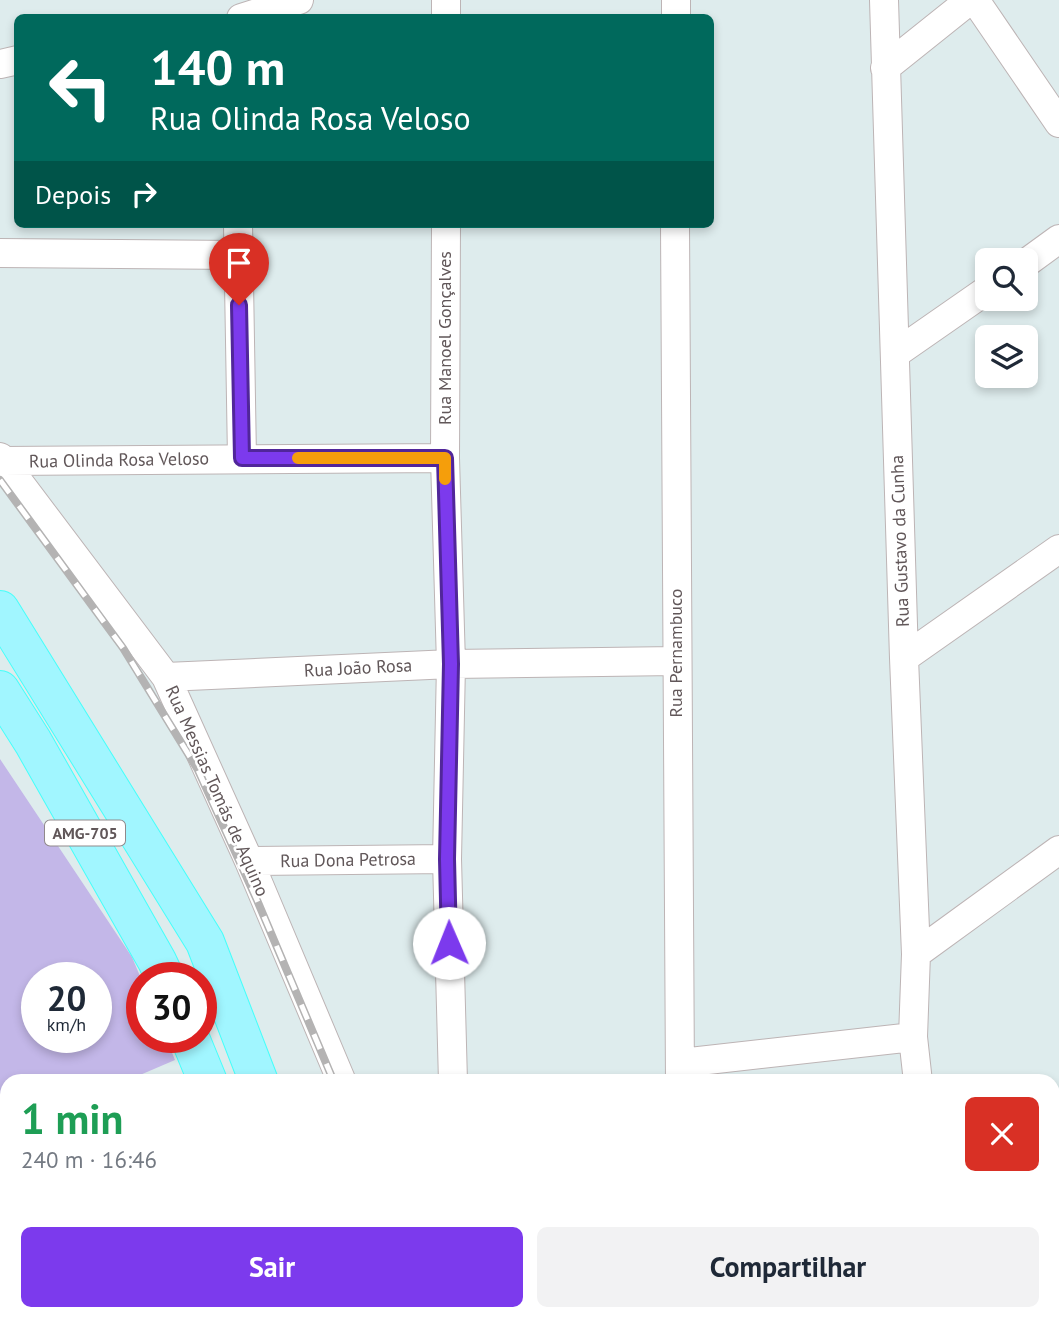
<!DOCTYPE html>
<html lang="pt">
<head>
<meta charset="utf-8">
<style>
	body { margin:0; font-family:"PT Sans",sans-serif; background:#f2f2f3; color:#1f2937; height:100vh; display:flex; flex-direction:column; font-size:26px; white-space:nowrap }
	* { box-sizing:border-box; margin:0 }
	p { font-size:23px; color:#747a83 }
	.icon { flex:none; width:38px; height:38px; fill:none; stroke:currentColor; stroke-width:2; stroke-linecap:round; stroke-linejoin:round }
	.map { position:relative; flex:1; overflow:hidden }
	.panel { position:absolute; left:0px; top:1074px; width:1060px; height:247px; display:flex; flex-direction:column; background:#fff; border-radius:21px 21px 0 0; box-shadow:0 4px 10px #0003 }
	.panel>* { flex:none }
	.banner { position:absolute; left:14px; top:14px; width:700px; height:214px; border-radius:10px; box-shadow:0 4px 10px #0003; background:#00695c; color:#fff; overflow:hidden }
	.controls { position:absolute; left:975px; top:248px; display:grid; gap:14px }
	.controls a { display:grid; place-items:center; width:63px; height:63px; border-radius:10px; background:#fff; box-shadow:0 4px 10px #0003; font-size:35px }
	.speed { position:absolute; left:21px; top:962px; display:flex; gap:14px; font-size:35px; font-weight:700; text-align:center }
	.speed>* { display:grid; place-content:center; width:91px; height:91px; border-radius:50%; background:#fff; box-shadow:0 4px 10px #0003; line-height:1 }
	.speed small { font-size:18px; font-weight:400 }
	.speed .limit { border:10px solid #d22; background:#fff; color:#111 }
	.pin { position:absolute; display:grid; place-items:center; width:60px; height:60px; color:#fff; margin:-72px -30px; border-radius:50% 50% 50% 0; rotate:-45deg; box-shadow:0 0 7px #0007 }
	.pin .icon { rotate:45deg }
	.me { position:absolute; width:77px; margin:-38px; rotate:359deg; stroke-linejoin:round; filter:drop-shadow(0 0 5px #0008) }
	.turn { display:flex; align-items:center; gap:24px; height:147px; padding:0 21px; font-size:32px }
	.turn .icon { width:91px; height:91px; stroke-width:2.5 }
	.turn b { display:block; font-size:49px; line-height:60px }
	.then { display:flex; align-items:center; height:66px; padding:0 21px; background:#0003; gap:14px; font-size:26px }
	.round { display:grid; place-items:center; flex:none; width:74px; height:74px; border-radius:10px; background:#f2f2f3 }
	.summary { display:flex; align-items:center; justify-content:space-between; height:119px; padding:0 21px }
	h1 { font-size:42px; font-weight:700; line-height:52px; color:#1e9e55 }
	.button { display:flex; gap:14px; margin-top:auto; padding:14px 21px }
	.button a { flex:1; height:80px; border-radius:10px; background:#7c3aed; color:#fff; font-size:28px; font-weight:700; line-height:80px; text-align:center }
	.button a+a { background:#f2f2f3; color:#1f2937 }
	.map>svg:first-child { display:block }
	.green { fill:#c3b7e8; fill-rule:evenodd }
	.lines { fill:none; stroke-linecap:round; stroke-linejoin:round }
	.street-casing { stroke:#bdb4b5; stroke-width:30 }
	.secondary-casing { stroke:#c2b7b9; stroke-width:40 }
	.primary-casing { stroke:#45fffa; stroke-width:40 }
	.street { stroke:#fff; stroke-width:28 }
	.secondary { stroke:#fff; stroke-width:38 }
	.primary { stroke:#a1f6ff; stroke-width:38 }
	.rail-casing { stroke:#b4b3b3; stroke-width:8 }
	.rail { stroke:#fff; stroke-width:5; stroke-dasharray:16; stroke-linecap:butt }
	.route-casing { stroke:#51269a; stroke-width:18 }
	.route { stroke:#7c3aed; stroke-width:12 }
	.slow { stroke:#f59e0b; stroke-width:12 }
	.labels { text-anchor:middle; stroke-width:5; stroke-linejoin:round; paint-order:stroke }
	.shield { fill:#fff; stroke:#90898b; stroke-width:2 }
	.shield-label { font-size:16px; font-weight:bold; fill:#615759 }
	.street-label { font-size:18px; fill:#615759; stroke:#fff }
</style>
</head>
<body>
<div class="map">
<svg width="1059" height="1320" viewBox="0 0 1059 1320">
	<rect width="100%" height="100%" fill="#deeced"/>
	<path class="green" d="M0 759 132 957 142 981V1038H166L175 1060 126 1081 7 1082V1134L0 1137ZM37 978H96V1038H37Z"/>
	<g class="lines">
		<g class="street-casing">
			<path id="street" d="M446 0V18
				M884 0 904 658 916 954 913 1037 918 1082
				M975 0 1059 123
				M241 18 299 0
				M676 18V0
				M0 64 18 60
				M885 68 970 0
				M238 224 242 458
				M446 224 445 458 451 664 447 859 453 1082
				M675 224 680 1082
				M0 253 238 255
				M1026 263 1059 239
				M895 354 987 290
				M0 457 166 677 249 861 342 1082
				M3 461 445 458
				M904 658 1059 549
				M166 677 451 664 676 661
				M249 861 447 859
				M916 954 1059 850
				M681 1063 913 1037
				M1054 1175 1059 1171"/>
		</g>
		<g class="secondary-casing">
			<path id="secondary" d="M978 1314 979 1320
				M252 1320 256 1314
				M799 1320 803 1314
				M1025 1320 1036 1314"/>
		</g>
		<g class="primary-casing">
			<path id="primary" d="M0 610 205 942 259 1082
				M0 690 33 742 157 961 165 978
				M190 1038 208 1082
				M318 1314 322 1320
				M366 1314 369 1320"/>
		</g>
		<use href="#street" class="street"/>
		<use href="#secondary" class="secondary"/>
		<use href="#primary" class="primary"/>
		<g class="rail-casing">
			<path id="rail" d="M0 480 123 648 198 770 257 900 334 1082
				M444 1314 447 1320"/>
		</g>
		<use href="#rail" class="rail"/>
	</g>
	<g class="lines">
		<g class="route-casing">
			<path id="route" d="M239 305 242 458H445L451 664 447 859 449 943"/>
		</g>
		<use href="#route" class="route"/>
		<path class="slow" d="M298 458H445V479"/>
	</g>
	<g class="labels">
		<rect class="shield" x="45" y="820.5" width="80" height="25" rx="5"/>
		<g class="shield-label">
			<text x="85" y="839">AMG-705</text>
		</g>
		<g class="street-label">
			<text transform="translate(445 338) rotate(-90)" y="6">Rua Manoel Gonçalves</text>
			<text transform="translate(119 460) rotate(-1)" y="6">Rua Olinda Rosa Veloso</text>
			<text transform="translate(900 541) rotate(-92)" y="6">Rua Gustavo da Cunha</text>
			<text transform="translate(676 653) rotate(-90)" y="6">Rua Pernambuco</text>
			<text transform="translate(358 668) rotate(-3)" y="6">Rua João Rosa</text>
			<text transform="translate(217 791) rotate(66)" y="6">Rua Messias Tomás de Aquino</text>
			<text transform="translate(348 860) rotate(-1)" y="6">Rua Dona Petrosa</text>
		</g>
	</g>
</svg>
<div class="controls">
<a><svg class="icon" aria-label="search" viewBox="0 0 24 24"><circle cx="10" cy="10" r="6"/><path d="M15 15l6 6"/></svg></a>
<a><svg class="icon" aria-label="layers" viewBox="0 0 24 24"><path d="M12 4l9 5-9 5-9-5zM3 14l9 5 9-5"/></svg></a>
</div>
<div class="speed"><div>20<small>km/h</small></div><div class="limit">30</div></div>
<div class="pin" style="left:239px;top:305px;background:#d93025"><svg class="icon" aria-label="arrive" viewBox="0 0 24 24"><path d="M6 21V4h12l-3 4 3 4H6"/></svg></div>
<svg class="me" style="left:449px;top:943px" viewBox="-20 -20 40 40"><circle r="19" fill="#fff"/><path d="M0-13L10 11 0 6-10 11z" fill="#7c3aed"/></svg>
<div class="banner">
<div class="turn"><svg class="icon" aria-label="left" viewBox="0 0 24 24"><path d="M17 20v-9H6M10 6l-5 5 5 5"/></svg><div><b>140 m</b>Rua Olinda Rosa Veloso</div></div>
<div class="then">Depois<svg class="icon" aria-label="right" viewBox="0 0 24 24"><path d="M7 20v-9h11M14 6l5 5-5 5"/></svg></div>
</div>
<section class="panel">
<div class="summary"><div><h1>1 min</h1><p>240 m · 16:46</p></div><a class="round" style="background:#d93025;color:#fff"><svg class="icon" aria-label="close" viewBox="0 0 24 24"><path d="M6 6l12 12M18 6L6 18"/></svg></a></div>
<div class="button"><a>Sair</a><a>Compartilhar</a></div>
</section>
</div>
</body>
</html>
